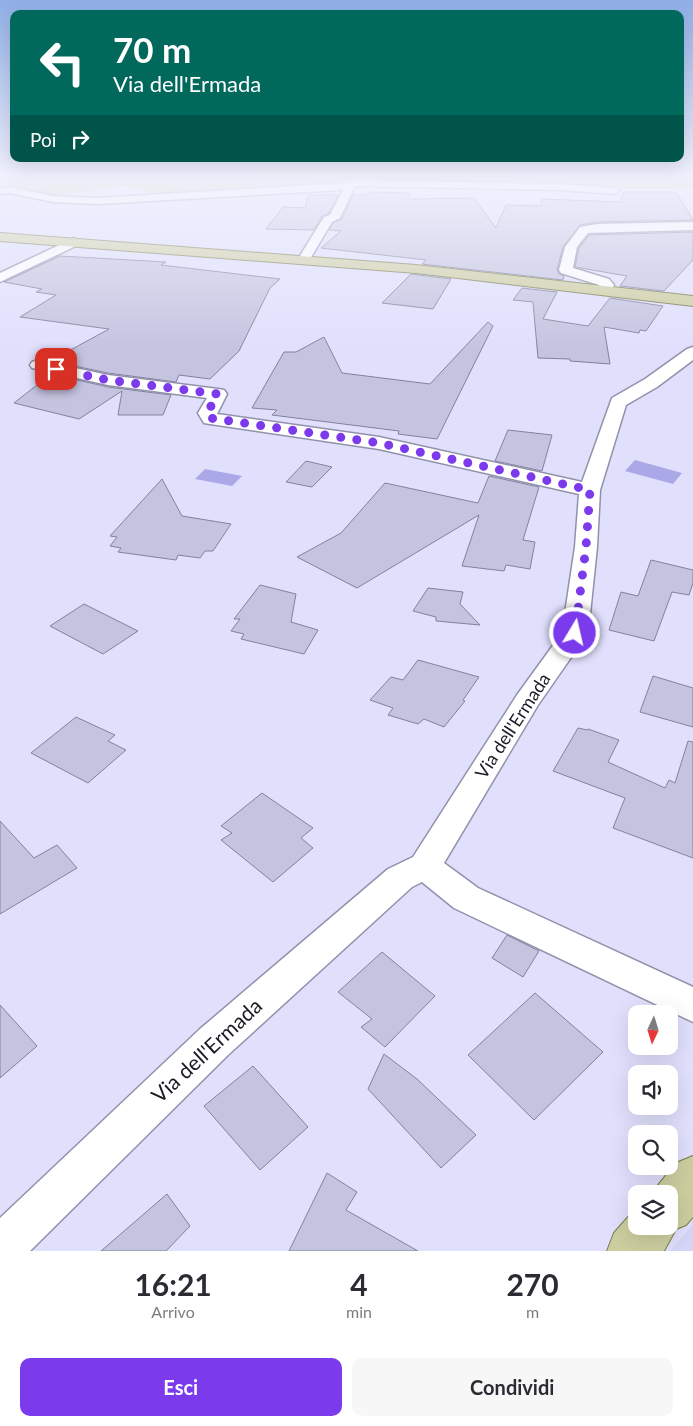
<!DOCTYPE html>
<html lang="it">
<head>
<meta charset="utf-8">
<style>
	body { margin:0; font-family:Lato,sans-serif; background:#f7f7f7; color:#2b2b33; height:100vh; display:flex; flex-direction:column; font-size:19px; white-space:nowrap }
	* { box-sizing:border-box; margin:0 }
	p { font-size:16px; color:#7c7c81 }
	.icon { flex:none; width:28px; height:28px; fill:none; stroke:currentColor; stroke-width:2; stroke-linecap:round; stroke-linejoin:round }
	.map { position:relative; height:1251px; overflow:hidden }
	.side { display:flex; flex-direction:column; background:#fff; flex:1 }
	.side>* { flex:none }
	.hud { position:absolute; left:10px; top:10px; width:674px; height:152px; border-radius:10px; box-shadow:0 5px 20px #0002; background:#00695c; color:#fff; overflow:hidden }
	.needle { width:32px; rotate:184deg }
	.fabs { position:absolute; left:628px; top:1005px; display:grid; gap:10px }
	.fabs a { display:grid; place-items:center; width:50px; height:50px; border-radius:10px; background:#fff; box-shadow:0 5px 20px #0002; font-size:25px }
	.pin { position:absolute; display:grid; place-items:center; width:42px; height:42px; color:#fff; margin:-21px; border-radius:10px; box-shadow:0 2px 8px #0006 }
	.me { position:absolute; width:55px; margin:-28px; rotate:9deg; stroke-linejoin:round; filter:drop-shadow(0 0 4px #0008) }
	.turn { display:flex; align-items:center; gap:18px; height:105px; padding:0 20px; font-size:22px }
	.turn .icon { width:65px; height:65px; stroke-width:2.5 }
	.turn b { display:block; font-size:35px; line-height:42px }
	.then { display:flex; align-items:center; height:48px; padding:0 20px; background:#0003; gap:10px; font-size:19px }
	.eta { display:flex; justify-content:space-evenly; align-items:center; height:85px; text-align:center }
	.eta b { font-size:30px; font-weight:700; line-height:35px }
	.primary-button { display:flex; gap:10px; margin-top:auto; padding:10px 20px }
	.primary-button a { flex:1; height:58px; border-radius:10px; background:#7c3aed; color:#fff; font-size:20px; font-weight:700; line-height:58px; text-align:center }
	.primary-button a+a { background:#f7f7f7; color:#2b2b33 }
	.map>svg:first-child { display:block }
	.built { fill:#d5d5f9 }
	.green { fill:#c2c58b }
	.water { fill:#aaa8e6 }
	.building { fill:#c4c4e0; stroke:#82829c }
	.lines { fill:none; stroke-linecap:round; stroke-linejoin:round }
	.minor-casing { stroke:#9191ac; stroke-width:3 }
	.primary-casing { stroke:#797b4b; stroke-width:2 }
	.minor { fill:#fff; fill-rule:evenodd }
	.primary { fill:#cdce9f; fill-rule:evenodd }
	.route { stroke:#7c3aed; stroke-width:9; stroke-dasharray:0 16.2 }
	.labels { text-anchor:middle; stroke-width:5; stroke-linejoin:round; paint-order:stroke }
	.street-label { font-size:18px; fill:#1b1b25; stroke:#fff }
	.near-street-label { font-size:21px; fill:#1b1b25; stroke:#fff }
</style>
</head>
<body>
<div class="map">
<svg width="693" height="1251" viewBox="0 0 693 1251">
	<rect width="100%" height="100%" fill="#e0e0fd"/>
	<path class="built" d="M693 1224V1251H670Z"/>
	<path class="green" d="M0 174H693V189H615L351 180 337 183 208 193 154 194 126 186 50 196 29 192 0 181Z"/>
	<path class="water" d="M635 460 682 473 673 484 625 471Z
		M205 469 242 476 232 486 195 479Z"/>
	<path class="building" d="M369 192 408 193 411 199 474 198 496 228 506 205 541 206 542 199 619 202H621L623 192H676L693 220 597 222 580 225 563 247 557 270 559 274 564 276 563 280 422 264 426 260 321 248 341 231 329 230 333 223 342 219 353 195H367Z
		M308 195H338L329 213 322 216 314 230 266 229 283 207 305 208Z
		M693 232V260L664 291 620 286 627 276 575 267 579 248 589 235Z
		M60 256 166 262 161 265 280 279 270 288 239 351 210 379 179 375 176 382 108 373 65 364 76 355 65 353 109 329 20 317 56 295 36 292 42 289 4 282Z
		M411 274 451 279 433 309 382 303Z
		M522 288 557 292 543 319 588 326 610 298 663 306 646 331 640 330 639 333 604 327 610 364 570 361V359L538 358 533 302 513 300Z
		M488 322 493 326 437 439 398 434 399 431 272 415 277 410 252 408 284 352H296L324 337 342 373 430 384Z
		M51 374 108 387 171 395 163 415H118L122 391 79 419 14 403Z
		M508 430 552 435 542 471 495 461Z
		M306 461 332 467 312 487 286 482Z
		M489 476 539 487 523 540 535 542 530 569 506 565 504 571 462 566 479 515 357 588 297 557 341 533 385 483 478 503Z
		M162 479 182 516 231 524 213 551H205L200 558 178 555 176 560 118 552 121 548 110 546 117 537 110 536Z
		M651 560 693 570V583L689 595 672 592 654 641 609 630 621 592 638 596Z
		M260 585 296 594 291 622 318 630 304 654 241 639 244 634 231 631 240 619H234Z
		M428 588 463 592 460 604 480 625 436 621V617L413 611Z
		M84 604 138 631 103 654 50 626Z
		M418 660 479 677 463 700 465 701 444 727 424 719 418 724 388 715 393 708 370 700 391 677 403 680Z
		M653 676 693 688V727L640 712Z
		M76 717 115 735 108 741 126 750 88 783 31 753Z
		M578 728 587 730 588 729 619 740 608 762 665 788 669 780 675 783 688 741 693 742V858L613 828 625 798 553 771Z
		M262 793 313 828 301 838 313 848 273 882 221 840 232 833 221 826Z
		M0 821 34 858 57 845 77 868 0 914Z
		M507 935 539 951 523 977 492 958Z
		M382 952 435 996 385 1047 361 1027 372 1019 338 992Z
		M535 993 603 1052 534 1120 468 1055Z
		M0 1005 37 1046 0 1078Z
		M384 1054 417 1079 476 1135 441 1168 368 1089Z
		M253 1066 308 1127 260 1170 204 1106Z
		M327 1173 357 1192 346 1210 418 1251H289Z
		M167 1194 190 1226 166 1251H101Z"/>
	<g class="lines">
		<g class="minor-casing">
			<path id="minor" d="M351 180 560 184 614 188 619 191 614 194 560 190 355 186 340 218 332 222 310 259 304 263 298 259 324 217 330 215 343 190 98 204 53 202 9 193 0 194V188L9 187 53 196 98 198 346 183Z
				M693 222V230L588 233 577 247 573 268 609 279 614 285 611 293H601L599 285 561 273 559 270 565 247 580 227 597 224Z
				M74 238 80 242 78 245 0 282V273Z
				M693 347V360L657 387 626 405 600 490 597 547 588 633 538 705 444 863 478 888 693 987V1022L454 908 422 882 412 887 228 1055 30 1251H0V1218L200 1029 388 869 413 857 517 695 562 633 575 547 579 494 379 449 210 424 204 423 198 413 207 398 108 385 32 368 30 365 32 362 38 360 108 375 218 389 224 390 227 394 217 414 379 437 582 482 612 398 645 379 687 349Z"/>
		</g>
		<g class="primary-casing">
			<path id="primary" d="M0 233 416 265 693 296V306L416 273 0 241Z
				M693 1156V1217L686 1225 676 1229 664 1251H607L614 1233 636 1208V1226H669V1194H651L676 1163Z"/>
		</g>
		<use href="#minor" class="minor"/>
		<use href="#primary" class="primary"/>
	</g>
	<linearGradient id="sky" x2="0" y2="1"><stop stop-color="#8fafe7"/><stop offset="0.5" stop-color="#f1f1fe"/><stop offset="1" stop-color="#f1f1fe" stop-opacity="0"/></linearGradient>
	<rect width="693" height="349" fill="url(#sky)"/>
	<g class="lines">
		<path class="route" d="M56 369 108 380 218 394 207 413 210 418 379 443 590 490 586 547 575 633"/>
	</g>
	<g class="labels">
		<g class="street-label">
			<text transform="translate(513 726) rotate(-57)" y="6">Via dell'Ermada</text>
		</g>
		<g class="near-street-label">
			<text transform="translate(207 1051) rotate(-43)" y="7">Via dell'Ermada</text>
		</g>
	</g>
</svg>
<div class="fabs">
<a><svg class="needle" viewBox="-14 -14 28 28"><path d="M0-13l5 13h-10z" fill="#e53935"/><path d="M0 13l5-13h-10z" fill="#7c7c81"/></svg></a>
<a><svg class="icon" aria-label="sound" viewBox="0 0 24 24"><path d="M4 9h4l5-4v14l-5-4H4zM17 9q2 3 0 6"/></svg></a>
<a><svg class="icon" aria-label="search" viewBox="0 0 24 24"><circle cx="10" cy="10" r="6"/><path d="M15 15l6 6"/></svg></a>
<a><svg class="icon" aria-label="layers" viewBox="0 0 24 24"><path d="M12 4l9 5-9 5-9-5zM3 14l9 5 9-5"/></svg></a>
</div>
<div class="pin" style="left:56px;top:369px;background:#d93025"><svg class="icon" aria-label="arrive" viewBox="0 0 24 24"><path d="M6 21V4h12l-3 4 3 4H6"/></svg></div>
<svg class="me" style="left:575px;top:633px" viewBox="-20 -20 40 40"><circle r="17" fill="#7c3aed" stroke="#fff" stroke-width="3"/><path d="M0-11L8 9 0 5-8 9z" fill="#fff"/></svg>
<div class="hud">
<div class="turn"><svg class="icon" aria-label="left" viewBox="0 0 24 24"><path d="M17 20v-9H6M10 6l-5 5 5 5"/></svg><div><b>70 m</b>Via dell'Ermada</div></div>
<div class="then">Poi<svg class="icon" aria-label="right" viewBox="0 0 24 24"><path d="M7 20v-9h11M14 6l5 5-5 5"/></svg></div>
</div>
</div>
<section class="side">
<div class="eta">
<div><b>16:21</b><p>Arrivo</p></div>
<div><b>4</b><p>min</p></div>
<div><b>270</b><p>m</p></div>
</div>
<div class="primary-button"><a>Esci</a><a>Condividi</a></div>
</section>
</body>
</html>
